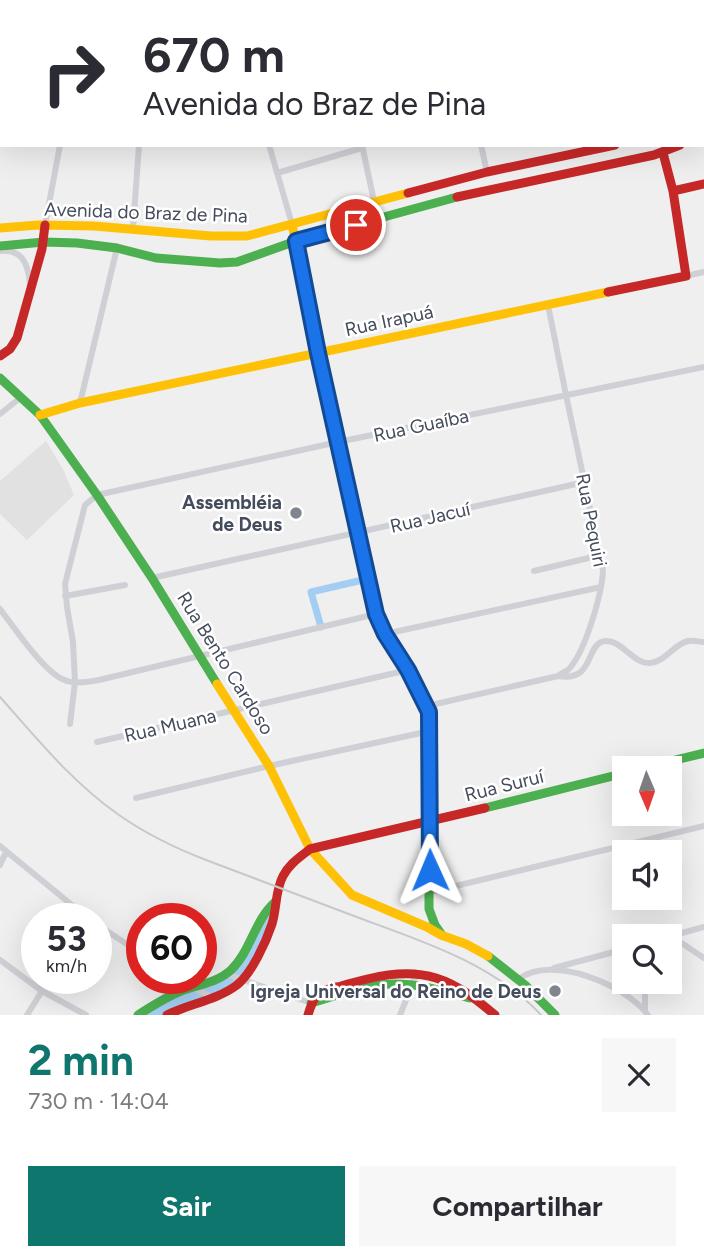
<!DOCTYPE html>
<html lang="pt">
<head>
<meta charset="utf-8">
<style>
	body { margin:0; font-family:Figtree,sans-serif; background:#f7f7f7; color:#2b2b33; height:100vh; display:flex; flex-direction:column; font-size:26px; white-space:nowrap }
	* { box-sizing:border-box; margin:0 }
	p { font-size:23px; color:#7c7c81 }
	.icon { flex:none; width:38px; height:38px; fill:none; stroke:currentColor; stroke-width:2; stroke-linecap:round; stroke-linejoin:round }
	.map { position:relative; height:1015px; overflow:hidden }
	.panel { display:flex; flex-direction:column; background:#fff; flex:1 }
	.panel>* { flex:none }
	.hud { position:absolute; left:0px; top:0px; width:705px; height:147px; box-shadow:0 7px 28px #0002; background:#fff; color:#2b2b33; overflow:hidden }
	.needle { width:46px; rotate:178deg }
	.tools { position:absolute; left:612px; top:756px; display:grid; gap:14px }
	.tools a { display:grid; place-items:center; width:70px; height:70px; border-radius:0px; background:#fff; box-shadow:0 7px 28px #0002; font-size:35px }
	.speed { position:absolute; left:21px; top:903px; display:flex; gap:14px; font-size:35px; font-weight:700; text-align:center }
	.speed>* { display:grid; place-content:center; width:91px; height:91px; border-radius:50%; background:#fff; box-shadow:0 7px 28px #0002; line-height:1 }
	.speed small { font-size:18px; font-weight:400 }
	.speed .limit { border:10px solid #d22; background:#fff; color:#111 }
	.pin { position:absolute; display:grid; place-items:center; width:60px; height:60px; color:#fff; margin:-30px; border:4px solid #fff; border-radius:50%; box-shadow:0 2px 7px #0007 }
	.me { position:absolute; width:77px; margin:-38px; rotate:359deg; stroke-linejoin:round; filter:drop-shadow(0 0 5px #0008) }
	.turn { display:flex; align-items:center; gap:24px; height:147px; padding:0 28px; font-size:32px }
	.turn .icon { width:91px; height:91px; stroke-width:2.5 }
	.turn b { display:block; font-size:49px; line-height:60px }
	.round { display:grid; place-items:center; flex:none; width:74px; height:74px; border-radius:0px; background:#f7f7f7 }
	.overview { display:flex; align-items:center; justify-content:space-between; height:119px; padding:0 28px }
	h1 { font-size:42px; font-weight:700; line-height:52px; color:#0f766e }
	.action { display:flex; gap:14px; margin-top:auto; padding:14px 28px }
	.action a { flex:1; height:80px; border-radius:0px; background:#0f766e; color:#fff; font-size:28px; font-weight:700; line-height:80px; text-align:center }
	.action a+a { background:#f7f7f7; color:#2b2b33 }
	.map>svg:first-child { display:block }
	.education { fill:#e1e1e1 }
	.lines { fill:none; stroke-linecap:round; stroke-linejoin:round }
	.canal { stroke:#a3cef2; stroke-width:7 }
	.river { stroke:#a3cef2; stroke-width:12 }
	.street { stroke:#cfd0d5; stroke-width:6 }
	.fast { stroke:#4caf50; stroke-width:9 }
	.slow { stroke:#ffc107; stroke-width:9 }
	.jam { stroke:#c62828; stroke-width:9 }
	.rail { stroke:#c7c8cb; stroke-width:2 }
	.route-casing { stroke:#114b97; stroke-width:18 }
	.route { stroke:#1a73e8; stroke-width:12 }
	.poi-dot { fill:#818590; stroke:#fff; stroke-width:2.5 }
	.labels { text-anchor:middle; stroke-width:5; stroke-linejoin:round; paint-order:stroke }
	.street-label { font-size:19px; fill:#454c5d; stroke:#fff }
	.poi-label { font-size:19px; font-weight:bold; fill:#454c5d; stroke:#fff; text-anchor:end }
</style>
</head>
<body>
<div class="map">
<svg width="704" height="1015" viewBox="0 0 704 1015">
	<rect width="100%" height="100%" fill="#f0efef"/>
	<path class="education" d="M46 441 63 469 74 495 27 540 0 514V481Z"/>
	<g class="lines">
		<path class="canal" d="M321 627 311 592 367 579"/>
		<path class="river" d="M153 1015C175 1001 202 996 224 983 246 970 257 941 266 919"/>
		<path class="street" d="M328 0 329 2
			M598 0 599 2
			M86 2V0
			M192 2V0
			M212 2 213 0
			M468 2V0
			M672 2 674 0
			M0 90 2 81
			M269 145 292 224
			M362 145 374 201
			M481 145 487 172
			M277 173 362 148
			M45 225 60 145
			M133 229 139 145
			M0 251C23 249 28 264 30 284
			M686 276 704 272
			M80 403 117 248
			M0 414 20 398
			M534 571 601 555
			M152 578 585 482
			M65 596 125 585
			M0 609C14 627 46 676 67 681 77 684 89 682 99 680L376 614
			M385 634 601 587
			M558 676C593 682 586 649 601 642 619 635 633 665 650 663 665 662 674 644 688 641 693 640 699 642 704 642
			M427 706 558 676C560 674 566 671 568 670 585 653 602 594 603 570L566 395 548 305
			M70 724 75 682 73 642 67 607 65 584 85 505 97 495 338 442 704 367
			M97 742 408 670
			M136 798 269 766 430 731
			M0 846 89 919
			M0 865 6 852
			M431 892 704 826
			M96 924 142 954
			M671 936 704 958
			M671 936 704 927
			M0 960 42 991 86 1015
			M554 968 625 949
			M226 974 311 1003
			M179 978 197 990 212 997
			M519 979C552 954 626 985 648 1015
			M645 982V1011
			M27 1015 42 991
			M400 1015 417 973"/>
		<path class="fast" d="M0 246 44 242 77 243 117 248 156 258 220 263 237 262 296 241 457 197
			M0 378 40 415 97 495 152 578 217 684
			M359 536 376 614 385 634 408 670 429 712V909L435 925 442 935
			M642 768 704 753
			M485 808 625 773
			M488 956 525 985 555 1015
			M311 1003C338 995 367 984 395 984 421 984 446 992 470 998
			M138 1015C152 1006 166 997 181 991 197 985 217 983 231 970 251 951 254 921 275 902"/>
		<path class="slow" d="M292 224 318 353 359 536
			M0 228 38 225 94 226 211 236H247L408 193
			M40 415 80 403 608 292
			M217 684 269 766 310 849 352 895 427 927 441 935 466 944 488 956"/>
		<path class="jam" d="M673 191 704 184
			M408 193 487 172 615 145
			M457 197 654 155 680 145
			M608 292 686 276 673 191 663 153
			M0 356 10 349 17 338 42 249 45 225
			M167 1015C189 1004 217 1000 237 985 252 973 266 942 272 924 277 908 275 891 283 876 289 864 300 857 310 849L485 808
			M308 1015C310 1008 312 1001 317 996 323 989 333 988 341 986 372 977 405 968 436 978 459 985 477 1000 495 1015"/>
		<path class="rail" d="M0 697C37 739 73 783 119 815 146 834 175 848 206 860 258 880 310 899 362 919 425 942 495 965 541 1015"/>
	</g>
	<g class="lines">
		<g class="route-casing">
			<path id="route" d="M356 225 296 241 318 353 376 614 385 634 408 670 429 712 430 870"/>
		</g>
		<use href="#route" class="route"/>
	</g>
	<g class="poi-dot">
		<circle cx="296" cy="513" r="7"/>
		<circle cx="555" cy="991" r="7"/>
	</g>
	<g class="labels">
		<g class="street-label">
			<text transform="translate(146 212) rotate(2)" y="7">Avenida do Braz de Pina</text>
			<text transform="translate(389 320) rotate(-12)" y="7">Rua Irapuá</text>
			<text transform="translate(421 425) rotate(-12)" y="7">Rua Guaíba</text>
			<text transform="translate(430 517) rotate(-13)" y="7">Rua Jacuí</text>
			<text transform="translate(592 520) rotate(79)" y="7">Rua Pequiri</text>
			<text transform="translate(226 663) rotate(58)" y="7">Rua Bento Cardoso</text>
			<text transform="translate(170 725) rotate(-13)" y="7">Rua Muana</text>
			<text transform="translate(504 785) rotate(-14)" y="7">Rua Suruí</text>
		</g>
		<g class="poi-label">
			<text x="282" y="509">Assembléia<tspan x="282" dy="22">de Deus</tspan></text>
			<text x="541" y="998">Igreja Universal do Reino de Deus</text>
		</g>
	</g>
</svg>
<div class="tools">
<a><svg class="needle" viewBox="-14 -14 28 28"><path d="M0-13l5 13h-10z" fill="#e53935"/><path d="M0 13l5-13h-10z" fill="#7c7c81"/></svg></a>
<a><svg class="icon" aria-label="sound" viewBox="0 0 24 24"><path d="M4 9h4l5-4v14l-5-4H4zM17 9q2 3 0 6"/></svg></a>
<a><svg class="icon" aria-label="search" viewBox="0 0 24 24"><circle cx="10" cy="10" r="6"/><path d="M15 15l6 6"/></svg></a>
</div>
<div class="speed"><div>53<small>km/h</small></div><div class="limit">60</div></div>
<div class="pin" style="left:356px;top:225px;background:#d93025"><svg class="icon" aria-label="arrive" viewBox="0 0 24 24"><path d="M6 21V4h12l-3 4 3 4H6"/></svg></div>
<svg class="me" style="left:430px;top:870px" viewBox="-20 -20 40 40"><path d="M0-17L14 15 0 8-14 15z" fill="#1a73e8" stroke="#fff" stroke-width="4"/></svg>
<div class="hud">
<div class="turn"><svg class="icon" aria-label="right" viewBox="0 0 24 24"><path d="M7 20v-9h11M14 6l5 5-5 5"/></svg><div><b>670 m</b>Avenida do Braz de Pina</div></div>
</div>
</div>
<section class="panel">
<div class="overview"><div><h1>2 min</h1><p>730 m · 14:04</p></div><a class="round"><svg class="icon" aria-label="close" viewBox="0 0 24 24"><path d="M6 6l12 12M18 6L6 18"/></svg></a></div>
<div class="action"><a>Sair</a><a>Compartilhar</a></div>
</section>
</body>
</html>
